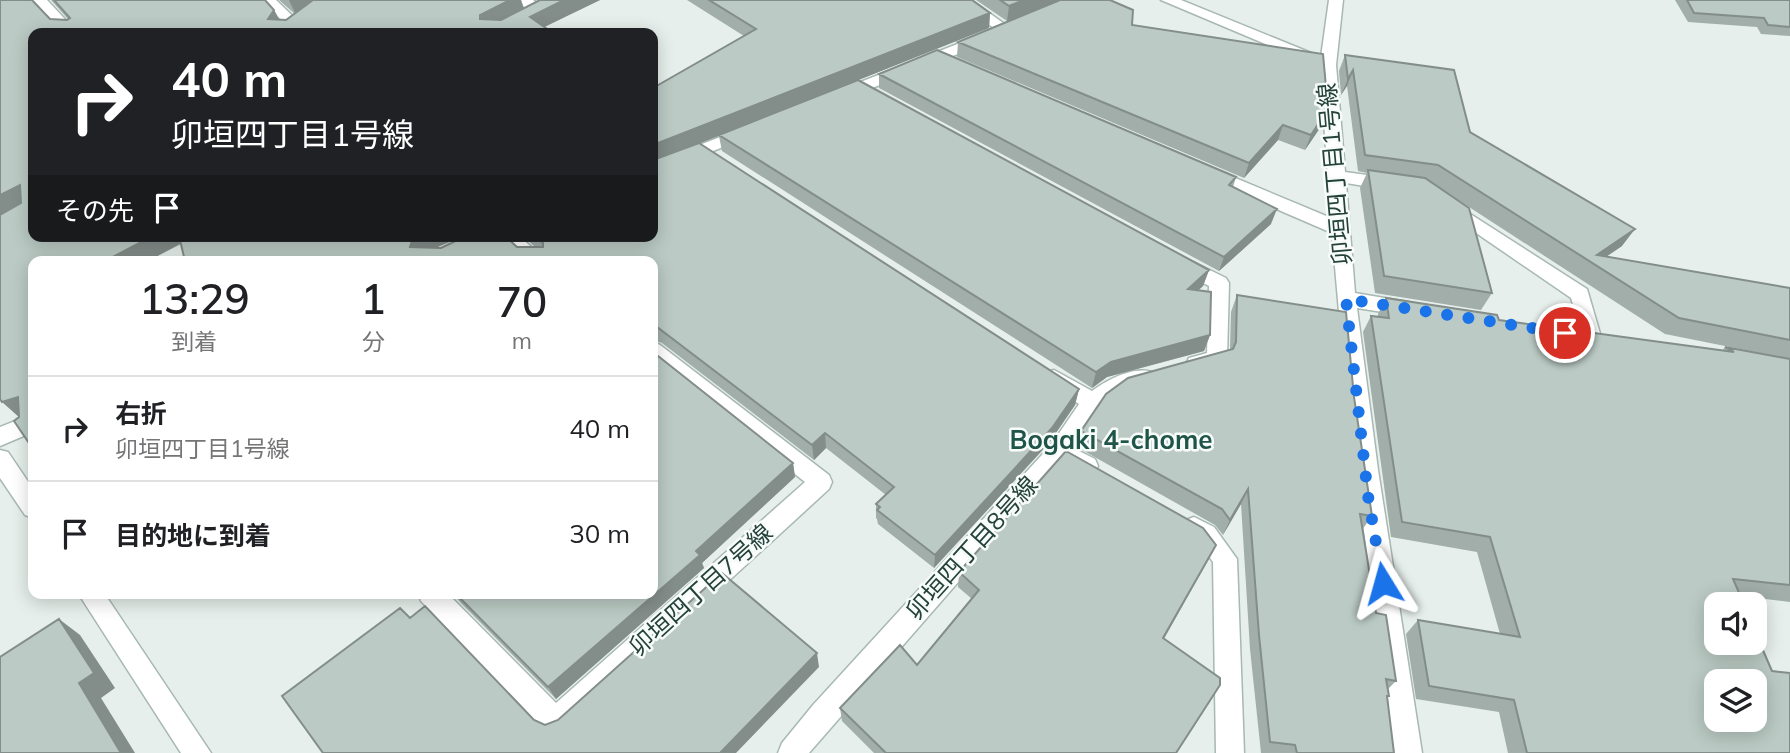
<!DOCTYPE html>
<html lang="ja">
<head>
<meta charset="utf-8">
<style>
	body { margin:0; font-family:Mulish,"Noto Sans JP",sans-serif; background:#f6f6f6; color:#202124; height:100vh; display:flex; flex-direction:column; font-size:26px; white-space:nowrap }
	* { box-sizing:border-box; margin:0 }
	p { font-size:23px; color:#757577 }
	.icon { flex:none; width:38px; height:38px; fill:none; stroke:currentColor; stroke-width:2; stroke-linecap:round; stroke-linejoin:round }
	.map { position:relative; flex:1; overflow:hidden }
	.side { position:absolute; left:28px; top:256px; width:630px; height:343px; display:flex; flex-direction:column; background:#fff; border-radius:14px; box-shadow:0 4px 18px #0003 }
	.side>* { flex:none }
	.banner { position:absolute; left:28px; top:28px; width:630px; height:214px; border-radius:14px; box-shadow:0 4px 18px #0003; background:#202124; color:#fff; overflow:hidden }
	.tools { position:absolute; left:1704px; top:592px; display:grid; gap:14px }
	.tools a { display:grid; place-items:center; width:63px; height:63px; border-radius:14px; background:#fff; box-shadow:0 4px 18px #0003; font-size:35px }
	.pin { position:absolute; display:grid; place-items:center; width:60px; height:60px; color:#fff; margin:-30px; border:4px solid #fff; border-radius:50%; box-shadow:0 2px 7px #0007 }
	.me { position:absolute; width:77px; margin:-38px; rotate:352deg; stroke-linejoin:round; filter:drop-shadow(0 0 5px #0008) }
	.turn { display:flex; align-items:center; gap:24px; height:147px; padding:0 28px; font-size:32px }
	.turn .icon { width:91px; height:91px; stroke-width:2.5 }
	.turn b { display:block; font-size:49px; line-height:60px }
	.then { display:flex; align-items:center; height:66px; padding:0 28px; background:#0003; gap:14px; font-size:26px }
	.eta { display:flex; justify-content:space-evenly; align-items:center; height:119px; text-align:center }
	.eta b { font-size:42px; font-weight:600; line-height:49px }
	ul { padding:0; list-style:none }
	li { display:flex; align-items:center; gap:21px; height:105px; padding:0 28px; border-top:2px solid #e0e0e0 }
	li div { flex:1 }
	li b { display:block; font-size:26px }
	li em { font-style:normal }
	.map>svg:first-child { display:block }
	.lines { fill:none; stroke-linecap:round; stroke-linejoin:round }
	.minor-casing { stroke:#a8b8b2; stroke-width:3 }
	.minor { fill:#fff; fill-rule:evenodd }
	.wall { fill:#a1aea9 }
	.shaded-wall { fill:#838d89 }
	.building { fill:#bbcac4; stroke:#838d89; stroke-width:2; fill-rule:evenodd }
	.route { stroke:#1a73e8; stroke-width:12; stroke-dasharray:0 21.6 }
	.labels { text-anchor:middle; stroke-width:5; stroke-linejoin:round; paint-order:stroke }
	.street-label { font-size:24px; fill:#24423a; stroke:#f7fbf9 }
	.neighbourhood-label { font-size:26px; font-weight:bold; fill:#1f5548; stroke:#f7fbf9 }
</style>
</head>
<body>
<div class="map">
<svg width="1790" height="753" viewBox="0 0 1790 753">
	<rect width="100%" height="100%" fill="#e6efeb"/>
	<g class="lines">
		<g class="minor-casing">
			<path id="minor" d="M32 0H47L78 33H63Z
				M260 0H276L302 25 295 29 290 28Z
				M516 0H533L547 11 505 33H487L529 11Z
				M954 0H971L1013 30 1011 33H1001Z
				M1161 0H1181L1321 57 1329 0H1343L1336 65 1345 172 1389 178 1398 184 1389 190 1346 183 1355 293 1408 302 1415 304 1418 309 1415 314 1408 316 1357 308 1378 470 1422 753H1394L1348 413 1332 233 1204 178 1201 174 1204 170H1216L1331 218 1320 67Z
				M983 34 988 36 991 39 988 42 847 98 841 100 833 95 835 92Z
				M746 127 754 132 752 136 653 174V163Z
				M1450 201 1587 289 1601 337 1598 342 1591 345 1584 342 1571 298 1444 211 1441 207 1444 203Z
				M498 236H519L547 261H525Z
				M1181 256 1226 278 1229 283 1227 358 1224 364 1196 372 1189 370 1186 364 1189 358 1207 353 1209 286 1174 268 1172 263 1174 258Z
				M653 342 660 345 829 475 832 482 829 489 565 731 555 735 545 731 421 601 418 593H447L556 703 805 482 653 361Z
				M1054 370 1092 391C1107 380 1133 366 1152 372L1156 378 1152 384C1102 400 1102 405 1073 448L1095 459 1098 466 1095 473 1087 475 1062 463 809 753H778L782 743 813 705 1051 445 1079 404 1047 384 1043 378 1047 372Z
				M33 414V432L0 446V427Z
				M0 450 8 452 33 489V518L25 515 0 478Z
				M1194 517 1214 527 1237 559 1244 753H1216L1213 562 1198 541 1186 534 1182 527 1186 520Z
				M78 593H104L211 753H181Z"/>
		</g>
		<use href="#minor" class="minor"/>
	</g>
	<path class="wall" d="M0 0H32L50 19 67 20 68 19 51 0H265L274 10 280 20H286L295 14 279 0H521L524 8 538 1 537 0H600L544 27 553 33H33V236H464L436 247 441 248 466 236H505L517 247H535L523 236H653V88L744 36 687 0H972L990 13 989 28 858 80 1209 270 1203 286 1198 290 1211 292 1210 335 1204 351 1107 377 1092 388 722 151 719 136 699 143 1079 389 1075 405 1049 443 934 568 878 524 877 519 876 518V504L886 495 826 448 814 460 662 343 653 340V261H185L181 244 148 261H33V449L14 421 19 417 0 399Z
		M976 0H1110L1132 25 1328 109 1322 125 1305 150 1278 140 1244 178 957 57 958 42 1007 21Z
		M1675 0H1790V36L1761 34 1757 27 1688 22Z
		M1345 55 1470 132 1622 246 1606 257 1790 288V602L1740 596 1790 753H1508L1499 712 1416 699 1406 634 1418 620 1500 634 1477 552 1391 537 1363 332 1371 316 1378 317V314L1386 298 1499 320 1722 351 1725 347 1770 355 1665 334 1449 194 1492 293 1481 310 1375 293 1360 188 1367 173 1358 171 1347 86 1341 95 1339 71Z
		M879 74 1236 177 1233 187 1271 224 1219 271 879 88Z
		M1237 295 1354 397 1372 516 1362 530 1376 613 1396 681 1388 689 1389 696 1387 698 1394 753H1261L1250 649 1241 504 1223 535 1215 525 1077 447 1081 431 1230 350 1231 312Z
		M793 463 795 477 702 563 704 568 556 699 460 602 453 593H653Z
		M1216 545 1208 560 1164 639 1177 753H874L842 721 840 708 917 665 972 599 958 587 959 572Z"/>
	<path class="shaded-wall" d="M289 0H317L296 15Z
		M510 0H521L524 10 486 31 480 19V15Z
		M564 0H600L534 32 530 17Z
		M1024 0H1060L1007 21 1009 6Z
		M274 10 282 25 268 19Z
		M990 13 989 28 653 162V145Z
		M1353 70 1347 86 1341 95 1348 79Z
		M1328 109 1322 125 1305 150 1311 135Z
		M1283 125 1278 140 1244 178 1249 163Z
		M20 185 33 201 0 219V195Z
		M1277 209 1271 224 1219 271 1224 257Z
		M1635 229 1622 246 1595 264 1597 255Z
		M153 236H185L187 240 148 261H105Z
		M417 236H464L421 254 410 247 413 238Z
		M1209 270 1203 286 1183 305 1188 289Z
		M1210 335 1204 351 1107 377 1092 388 1096 372 1111 362Z
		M1079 389 1075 405 1049 443 934 568 935 555Z
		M18 397 19 417 2 402Z
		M825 433 826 448 814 460 812 445Z
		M793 463 795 477 702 563 704 568 556 699 548 687Z
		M1248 489 1241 504 1223 535 1230 520Z
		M1216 545 1208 560 1156 651 1163 638Z
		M59 619 80 635 115 688 101 698 135 753H121L79 683Z
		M817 653 819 667 736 753H720Z"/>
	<path class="building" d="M0 0H32L50 19 67 20 70 18 54 0H265L274 10 268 19 286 20 313 0H510L480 15V19L501 20 540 0H564L530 17 553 33H33V236H153L105 261H33V449L14 421 19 417 18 397 2 402 0 399V215L21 203 20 185 0 195Z
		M709 0H972L990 13 653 145V88L756 29Z
		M1000 0H1024L1009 6Z
		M1060 0H1110L1133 10 1132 25 1323 54 1328 109 1311 135 1283 125 1249 163 958 42Z
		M1687 0H1790V27L1768 25 1764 18 1694 13Z
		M937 50 1236 177 1229 185 1277 209 1224 257 879 74Z
		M1345 55 1454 70 1470 132 1635 229 1597 255 1790 288V340L1679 318 1438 165 1365 155 1353 70 1348 79Z
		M858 80 1209 270 1188 289 1211 292 1210 335 1111 362 1096 372 719 135Z
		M699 143 1079 389 1052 428 935 555 877 510 880 507 876 504 894 487 825 433 812 445 657 327 653 326V261H185L179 236H417L413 238 410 247 441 248 466 236H505L517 247H543V243L535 236H653V160Z
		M1368 170 1425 178 1469 208 1492 293 1384 276Z
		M1237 295 1346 312 1354 397 1372 516 1360 514 1376 613 1386 615 1396 681 1386 679 1389 696H1387L1394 753H1297L1295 745 1270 742 1259 635 1248 489 1230 520 1222 509 1081 431 1106 394 1128 378 1233 349 1236 342Z
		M1386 298 1497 315 1499 320 1734 352 1725 347 1790 359V585L1733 579 1744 604H1717V642H1755V632L1772 671 1790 673V753H1527L1514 700 1429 686 1418 620 1520 637 1490 537 1402 522 1371 316 1389 318ZM1717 681H1755V719H1717Z
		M653 352 793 463 696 551 700 555 548 687 455 593H653Z
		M1066 451 1203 528 1216 545 1163 638 1220 678V685L1176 753H886L840 708 900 645 917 665 979 590 959 572Z
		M722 573 817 653 720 753H323L282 696 400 608 410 618 425 606 534 720 545 725 558 720Z
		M59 619 94 673 79 683 121 753H0V657Z"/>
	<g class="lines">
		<path class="route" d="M1383 583 1368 496 1346 299 1565 333"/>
	</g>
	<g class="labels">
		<g class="street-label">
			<text transform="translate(1335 174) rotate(-95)" y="8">卯垣四丁目1号線</text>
			<text transform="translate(972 548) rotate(-48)" y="8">卯垣四丁目8号線</text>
			<text transform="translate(701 590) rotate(-42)" y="8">卯垣四丁目7号線</text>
		</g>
		<g class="neighbourhood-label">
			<text x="1111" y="449">Bogaki 4-chome</text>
		</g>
	</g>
</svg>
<div class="tools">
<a><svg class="icon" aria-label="sound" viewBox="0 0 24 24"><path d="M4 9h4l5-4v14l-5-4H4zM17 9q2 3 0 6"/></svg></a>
<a><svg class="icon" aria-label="layers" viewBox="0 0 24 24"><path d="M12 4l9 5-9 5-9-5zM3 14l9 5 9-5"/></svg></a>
</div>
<div class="pin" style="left:1565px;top:333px;background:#d93025"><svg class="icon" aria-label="arrive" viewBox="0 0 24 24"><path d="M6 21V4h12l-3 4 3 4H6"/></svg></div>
<svg class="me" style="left:1383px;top:583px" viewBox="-20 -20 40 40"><path d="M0-17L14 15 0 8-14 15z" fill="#1a73e8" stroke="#fff" stroke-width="4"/></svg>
<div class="banner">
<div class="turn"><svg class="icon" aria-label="right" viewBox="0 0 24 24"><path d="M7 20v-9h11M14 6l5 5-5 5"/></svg><div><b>40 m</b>卯垣四丁目1号線</div></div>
<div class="then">その先<svg class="icon" aria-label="arrive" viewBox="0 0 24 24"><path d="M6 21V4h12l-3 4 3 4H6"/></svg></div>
</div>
<section class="side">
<div class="eta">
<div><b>13:29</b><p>到着</p></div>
<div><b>1</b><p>分</p></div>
<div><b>70</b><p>m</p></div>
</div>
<ul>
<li><svg class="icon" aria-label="right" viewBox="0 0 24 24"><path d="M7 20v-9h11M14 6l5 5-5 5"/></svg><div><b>右折</b><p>卯垣四丁目1号線</p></div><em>40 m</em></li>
<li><svg class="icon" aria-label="arrive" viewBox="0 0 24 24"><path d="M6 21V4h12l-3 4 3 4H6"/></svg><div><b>目的地に到着</b></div><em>30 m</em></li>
</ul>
</section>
</div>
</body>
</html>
